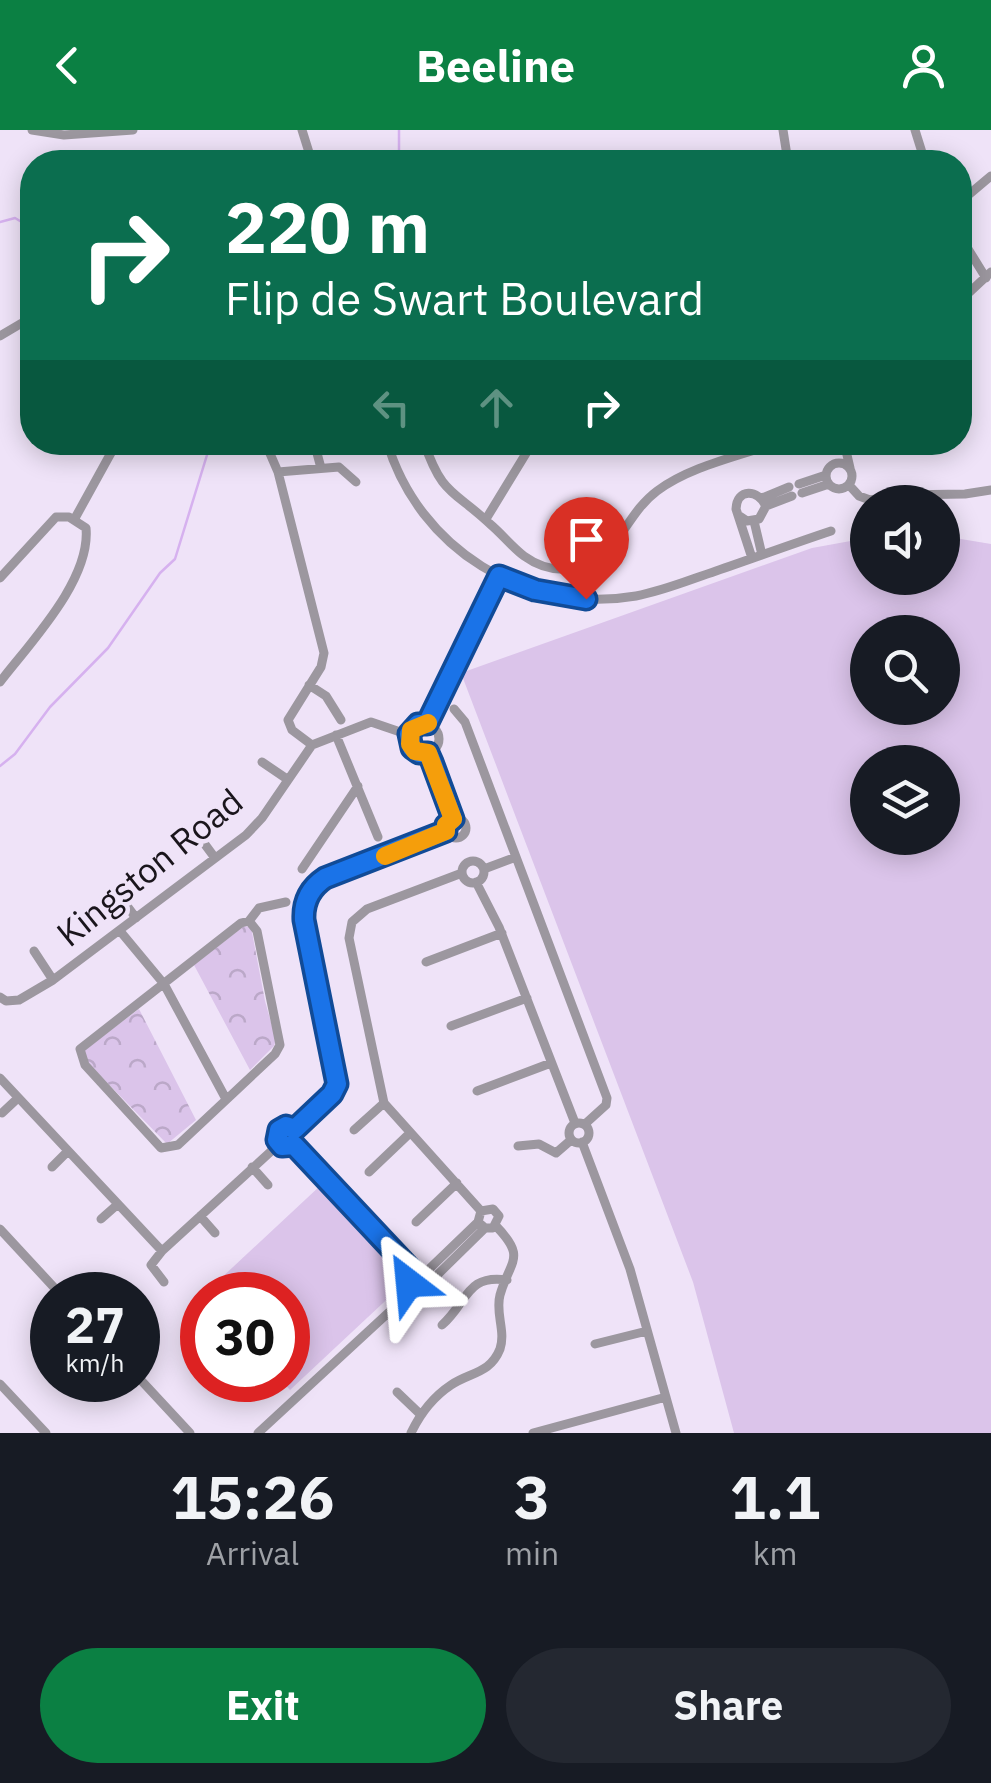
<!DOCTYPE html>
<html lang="en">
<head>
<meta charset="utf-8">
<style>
	body { margin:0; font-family:"IBM Plex Sans",sans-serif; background:#242831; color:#f1f3f6; height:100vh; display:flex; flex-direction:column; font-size:38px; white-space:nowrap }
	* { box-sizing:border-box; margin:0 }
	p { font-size:32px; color:#9ea1a6 }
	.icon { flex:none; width:55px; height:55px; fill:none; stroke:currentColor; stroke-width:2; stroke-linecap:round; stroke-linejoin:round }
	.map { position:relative; height:1303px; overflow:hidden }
	.sheet { display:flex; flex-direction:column; background:#171b24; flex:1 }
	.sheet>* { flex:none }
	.hud { position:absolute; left:20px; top:20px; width:952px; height:305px; border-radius:40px; box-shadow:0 5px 25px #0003; background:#0b6e4f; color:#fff; overflow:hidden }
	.buttons { position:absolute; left:850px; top:355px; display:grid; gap:20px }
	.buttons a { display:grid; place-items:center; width:110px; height:110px; border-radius:50%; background:#171b24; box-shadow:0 5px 25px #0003; font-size:50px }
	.speed { position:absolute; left:30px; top:1142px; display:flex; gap:20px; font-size:50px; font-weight:700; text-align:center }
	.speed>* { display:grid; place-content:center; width:130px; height:130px; border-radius:50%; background:#171b24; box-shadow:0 5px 25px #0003; line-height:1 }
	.speed small { font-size:25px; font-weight:400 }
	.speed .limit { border:15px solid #d22; background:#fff; color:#111 }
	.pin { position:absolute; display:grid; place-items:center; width:85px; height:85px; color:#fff; margin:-102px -42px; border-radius:50% 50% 50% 0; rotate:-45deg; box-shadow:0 0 10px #0007 }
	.pin .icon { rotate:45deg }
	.me { position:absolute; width:110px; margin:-55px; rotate:331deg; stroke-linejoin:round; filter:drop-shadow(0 0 8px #0008) }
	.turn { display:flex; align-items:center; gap:35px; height:210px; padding:0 40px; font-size:45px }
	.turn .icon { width:130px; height:130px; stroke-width:2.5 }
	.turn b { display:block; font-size:70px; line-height:85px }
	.lanes { display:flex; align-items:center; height:95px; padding:0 40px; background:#0003; justify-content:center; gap:50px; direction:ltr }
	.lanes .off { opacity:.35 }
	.eta { display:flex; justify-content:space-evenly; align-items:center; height:170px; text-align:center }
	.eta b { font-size:60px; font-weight:800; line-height:70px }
	.button { display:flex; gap:20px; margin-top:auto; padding:20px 40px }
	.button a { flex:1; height:115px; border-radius:60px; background:#0b8043; color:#fff; font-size:40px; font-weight:800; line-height:115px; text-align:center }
	.button a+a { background:#242831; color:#f1f3f6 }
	header { display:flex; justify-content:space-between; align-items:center; height:130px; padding:0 40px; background:#0b8043; color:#fff; font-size:45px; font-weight:800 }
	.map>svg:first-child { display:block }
	.green { fill:#dbc4ea; fill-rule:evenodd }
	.forest { fill:url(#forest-crowns) }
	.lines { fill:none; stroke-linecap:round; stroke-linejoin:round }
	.stream { stroke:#d6b1ef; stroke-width:2.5 }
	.minor { stroke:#9c979f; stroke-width:9 }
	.route-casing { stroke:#114b97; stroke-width:25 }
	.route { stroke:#1a73e8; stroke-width:18 }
	.slow { stroke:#f59e0b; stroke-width:18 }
	.labels { text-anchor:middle; stroke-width:9; stroke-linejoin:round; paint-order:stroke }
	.street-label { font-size:35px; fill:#1a151c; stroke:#efe3f8 }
</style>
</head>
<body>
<header><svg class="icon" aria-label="back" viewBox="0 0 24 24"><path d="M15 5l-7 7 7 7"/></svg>Beeline<svg class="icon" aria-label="person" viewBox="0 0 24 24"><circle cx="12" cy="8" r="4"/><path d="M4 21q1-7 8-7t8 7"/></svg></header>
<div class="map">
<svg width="991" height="1303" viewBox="0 0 991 1303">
	<defs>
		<pattern id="forest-crowns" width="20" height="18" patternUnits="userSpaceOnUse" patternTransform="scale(2.5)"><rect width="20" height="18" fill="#dbc4ea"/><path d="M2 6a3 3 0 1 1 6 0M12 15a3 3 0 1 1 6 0" fill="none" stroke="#bba8c8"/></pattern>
	</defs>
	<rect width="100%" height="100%" fill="#efe3f8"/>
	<path class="green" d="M943 406 991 414V1303H734L693 1152 461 543 812 418 867 408 868 448H942ZM868 502H942V578H868ZM868 632H942V708H868Z
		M321 1055 399 1140 398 1159 290 1260 281 1250H288V1165H203Z"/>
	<path class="forest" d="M244 796 251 797 265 871 276 910 274 916 250 940 194 835Z
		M139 879 196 990 167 1014 86 931 83 921Z"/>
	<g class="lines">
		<path class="stream" d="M399 0V32
			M0 92 15 88 25 94 32 88
			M0 636 15 624 50 577 108 518 160 443 175 429 211 312"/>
		<path class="minor" d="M32 0 64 5 133 0
			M302 0 312 32
			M783 0 788 32
			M915 0 925 32
			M960 72 991 46
			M960 106 986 148
			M960 171 991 142
			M0 206 32 187
			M265 312 278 342 324 523 321 537 288 590 292 600 312 615
			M314 312 321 338
			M387 312C419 419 525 485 636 466 663 461 689 450 716 441 754 428 792 414 831 401
			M424 312C442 366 454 360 490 394 502 404 512 417 524 426 553 447 591 443 613 415 628 396 637 376 657 361 690 336 740 326 779 312
			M844 312 850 338
			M826 346a13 13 0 1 1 26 0a13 13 0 1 1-26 0Z
			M278 342 339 337 356 352
			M799 354 826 345
			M849 355 859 366 870 370 900 365 965 364 991 360
			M802 363 829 354
			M762 368 789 357
			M766 376 792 366
			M738 385 747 391 759 389 766 376C758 359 737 358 736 379L752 428
			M486 389 533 312
			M74 390 117 312
			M754 391 762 425
			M0 448 56 387H69L86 398C91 450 30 513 0 552
			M309 555 326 566 341 590
			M454 579 465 592 607 968 606 975 585 994
			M427 594 499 446
			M409 609a15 15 0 1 1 30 0a15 15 0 1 1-30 0Z
			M336 605 378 707
			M428 623 453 689
			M262 632 287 649
			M446 698a10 10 0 1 1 20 0a10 10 0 1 1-20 0Z
			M198 705 215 728
			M462 742a11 11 0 1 1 22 0a11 11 0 1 1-22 0Z
			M302 739 358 656
			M484 739 516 727
			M462 743 367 779 352 792 349 808 384 973 481 1081
			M476 752 499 797 575 993
			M118 764 136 788
			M249 791 257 801 280 915 275 924 178 1015 161 1018 85 935 80 919 241 793Z
			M249 791 259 778 286 772
			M120 801 164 854 226 969
			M34 821 53 850
			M426 832 502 803
			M0 867 6 871 19 870 53 850 246 705 262 688 312 615 371 592 409 605
			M451 896 527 868
			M0 948 162 1121 279 1014
			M477 961 551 933
			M2 983 18 968
			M569 1003a10 10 0 1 1 20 0a10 10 0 1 1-20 0Z
			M276 1007a11 11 0 1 1 22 0a11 11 0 1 1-22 0Z
			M295 999 332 964 337 954 303 784 310 761 325 748 446 701
			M354 1000 384 973
			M582 1012 630 1139 676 1303
			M294 1015 414 1143
			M518 1016 539 1014 556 1023 571 1010
			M52 1037 68 1021
			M252 1037 268 1055
			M369 1042 410 1003
			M200 1086 215 1103
			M101 1089 118 1074
			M416 1092 457 1053
			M0 1099 61 1165
			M162 1121 151 1135 164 1152
			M409 1152a11 11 0 1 1 22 0a11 11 0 1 1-22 0Z
			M426 1142 478 1092 481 1081 493 1079 499 1086 493 1098H485L478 1092
			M431 1151 485 1098
			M442 1195C468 1172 466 1144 507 1150
			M595 1214 647 1201
			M138 1247 190 1303
			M0 1254 46 1303
			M397 1262 420 1284
			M258 1303 413 1160
			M411 1303C420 1284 433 1267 451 1255 470 1242 490 1244 500 1219 506 1201 495 1183 500 1165 510 1130 527 1128 496 1096
			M533 1303 666 1267"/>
	</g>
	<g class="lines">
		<g class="route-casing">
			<path id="route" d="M409 1153 414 1143 294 1015 282 1016 277 1010 279 1000 286 996 295 999 332 964 337 954 304 790C303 772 310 758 325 748L446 701V695L453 689 432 632 428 623H419L412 618 409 604 418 594H427L499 446 535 460 586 469"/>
		</g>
		<use href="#route" class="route"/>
		<path class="slow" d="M385 726 446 701V695L453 689 428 623 415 621 410 614 411 600 428 593"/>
	</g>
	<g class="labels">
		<g class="street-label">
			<text transform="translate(150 738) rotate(-39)" y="12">Kingston Road</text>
		</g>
	</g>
</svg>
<div class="buttons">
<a><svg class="icon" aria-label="sound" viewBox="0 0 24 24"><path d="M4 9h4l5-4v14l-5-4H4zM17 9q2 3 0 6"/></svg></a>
<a><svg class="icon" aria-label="search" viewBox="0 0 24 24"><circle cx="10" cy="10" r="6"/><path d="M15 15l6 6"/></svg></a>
<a><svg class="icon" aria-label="layers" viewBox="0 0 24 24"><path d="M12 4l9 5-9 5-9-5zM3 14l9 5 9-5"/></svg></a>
</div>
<div class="speed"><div>27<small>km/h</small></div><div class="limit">30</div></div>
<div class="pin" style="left:586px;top:469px;background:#d93025"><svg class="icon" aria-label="arrive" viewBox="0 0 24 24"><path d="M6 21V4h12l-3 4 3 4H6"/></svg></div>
<svg class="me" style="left:409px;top:1153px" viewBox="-20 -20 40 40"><path d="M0-17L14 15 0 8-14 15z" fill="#1a73e8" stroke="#fff" stroke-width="4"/></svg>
<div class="hud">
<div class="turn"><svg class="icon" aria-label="right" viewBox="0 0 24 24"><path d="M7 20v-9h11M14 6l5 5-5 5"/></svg><div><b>220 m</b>Flip de Swart Boulevard</div></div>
<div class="lanes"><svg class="icon off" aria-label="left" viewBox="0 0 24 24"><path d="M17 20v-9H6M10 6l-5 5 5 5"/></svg><svg class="icon off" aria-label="ahead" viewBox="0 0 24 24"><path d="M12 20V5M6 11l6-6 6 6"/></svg><svg class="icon" aria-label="right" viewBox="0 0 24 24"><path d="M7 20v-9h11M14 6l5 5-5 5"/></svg></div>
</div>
</div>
<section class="sheet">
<div class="eta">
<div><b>15:26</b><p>Arrival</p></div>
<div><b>3</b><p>min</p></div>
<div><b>1.1</b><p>km</p></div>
</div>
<div class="button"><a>Exit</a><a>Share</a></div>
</section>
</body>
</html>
